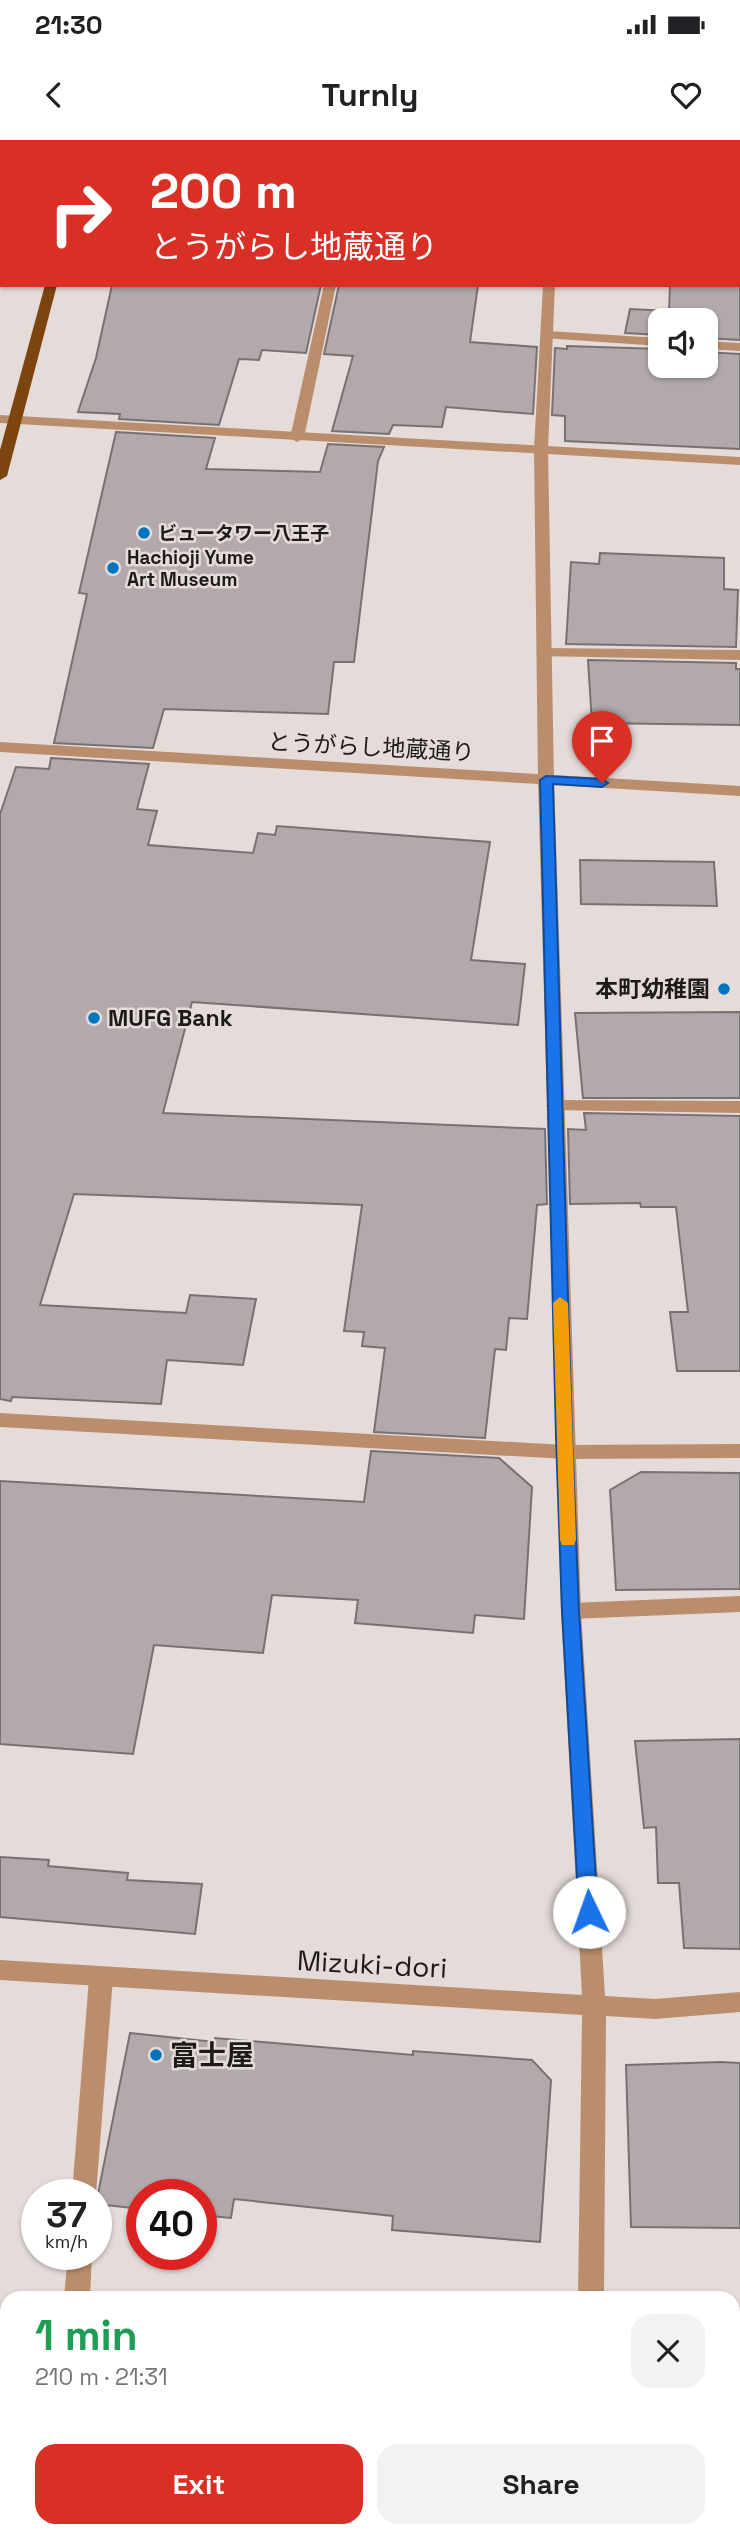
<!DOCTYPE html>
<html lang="en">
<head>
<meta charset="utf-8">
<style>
	body { margin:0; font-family:"Space Grotesk","Noto Sans JP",sans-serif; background:#f2f2f2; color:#202124; height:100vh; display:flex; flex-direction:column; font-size:26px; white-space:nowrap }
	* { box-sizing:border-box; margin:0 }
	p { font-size:23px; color:#757577 }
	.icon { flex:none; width:38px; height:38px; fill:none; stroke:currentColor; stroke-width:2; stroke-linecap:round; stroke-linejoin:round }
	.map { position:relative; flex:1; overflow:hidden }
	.drawer { position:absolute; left:0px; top:2151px; width:740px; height:247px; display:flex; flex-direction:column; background:#fff; border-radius:21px 21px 0 0; box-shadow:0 2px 5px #0004 }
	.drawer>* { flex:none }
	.hud { position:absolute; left:0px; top:0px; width:740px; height:147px; box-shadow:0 2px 5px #0004; background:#d93025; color:#fff; overflow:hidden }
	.tools { position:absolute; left:648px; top:168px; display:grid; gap:14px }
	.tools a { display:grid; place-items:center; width:70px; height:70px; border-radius:14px; background:#fff; box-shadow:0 2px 5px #0004; font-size:35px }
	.speed { position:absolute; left:21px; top:2039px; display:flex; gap:14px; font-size:35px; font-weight:700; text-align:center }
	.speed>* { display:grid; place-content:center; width:91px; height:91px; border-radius:50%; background:#fff; box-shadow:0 2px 5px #0004; line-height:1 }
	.speed small { font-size:18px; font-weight:400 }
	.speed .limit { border:10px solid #d22; background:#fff; color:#111 }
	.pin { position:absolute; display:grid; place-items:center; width:60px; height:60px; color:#fff; margin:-72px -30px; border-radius:50% 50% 50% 0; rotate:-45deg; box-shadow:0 0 7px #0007 }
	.pin .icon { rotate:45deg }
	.me { position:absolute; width:77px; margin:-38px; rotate:357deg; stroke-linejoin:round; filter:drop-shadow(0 0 5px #0008) }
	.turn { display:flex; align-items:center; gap:24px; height:147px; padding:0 35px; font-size:32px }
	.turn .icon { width:91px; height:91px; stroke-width:2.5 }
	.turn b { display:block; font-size:49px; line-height:60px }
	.round { display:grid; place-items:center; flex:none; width:74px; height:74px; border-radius:21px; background:#f2f2f2 }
	.head { display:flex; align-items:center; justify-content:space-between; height:119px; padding:0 35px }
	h1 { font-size:42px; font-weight:700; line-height:52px; color:#1e9e55 }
	.cta { display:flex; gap:14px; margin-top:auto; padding:14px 35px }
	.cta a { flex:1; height:80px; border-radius:21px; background:#d93025; color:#fff; font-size:28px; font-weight:700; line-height:80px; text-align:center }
	.cta a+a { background:#f2f2f2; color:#202124 }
	.status { display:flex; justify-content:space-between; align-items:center; height:49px; padding:0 35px; background:#fff; direction:ltr }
	.status svg { height:19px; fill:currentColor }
	header { display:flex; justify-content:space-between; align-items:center; height:91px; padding:0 35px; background:#fff; font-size:32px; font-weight:700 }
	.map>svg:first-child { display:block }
	.building { fill:#b1a9ab; stroke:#787172; stroke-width:2 }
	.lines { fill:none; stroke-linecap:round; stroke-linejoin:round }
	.service { fill:#ba8e6d; fill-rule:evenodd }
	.minor { fill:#ba8e6d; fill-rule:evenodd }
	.tertiary { fill:#ba8e6d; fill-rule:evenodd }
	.trunk { fill:#7c440e; fill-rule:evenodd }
	.route { fill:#1a73e8; stroke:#114b97; stroke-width:2 }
	.slow { fill:#f59e0b }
	.poi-dot { fill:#0075bf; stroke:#e5dcda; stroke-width:2.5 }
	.labels { text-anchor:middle; stroke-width:5; stroke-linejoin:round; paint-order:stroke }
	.far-poi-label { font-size:19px; font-weight:bold; fill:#1d1a19; stroke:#e5dcda; text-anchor:start }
	.street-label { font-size:23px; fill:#1d1a19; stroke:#e5dcda }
	.poi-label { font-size:23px; font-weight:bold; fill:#1d1a19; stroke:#e5dcda; text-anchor:end }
	.near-street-label { font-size:28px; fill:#1d1a19; stroke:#e5dcda }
	.near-poi-label { font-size:28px; font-weight:bold; fill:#1d1a19; stroke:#e5dcda; text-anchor:start }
</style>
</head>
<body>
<div class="status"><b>21:30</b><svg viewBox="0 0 49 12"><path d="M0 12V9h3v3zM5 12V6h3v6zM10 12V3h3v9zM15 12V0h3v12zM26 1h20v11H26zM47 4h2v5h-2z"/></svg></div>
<header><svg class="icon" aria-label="back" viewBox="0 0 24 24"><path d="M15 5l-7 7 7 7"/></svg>Turnly<svg class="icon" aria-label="heart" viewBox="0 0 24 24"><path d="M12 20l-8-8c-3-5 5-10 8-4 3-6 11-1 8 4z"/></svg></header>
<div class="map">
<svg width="740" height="2396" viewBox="0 0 740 2396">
	<rect width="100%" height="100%" fill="#e5dcda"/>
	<path class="building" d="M112 145H321L306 213 262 210 259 220 239 219 219 285 119 279 120 274 78 272 96 218Z
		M339 145H478L470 202 537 207 533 274 446 267 442 287 393 285 389 294 332 291 353 216 324 214Z
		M670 145H740V200L705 198V180H660V195L625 193 630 169 669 171Z
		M567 206 660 209V226H705V212L740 214V309L565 301V276L552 275 555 208 567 209Z
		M116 292 215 298 206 329 320 332 328 304 384 307 378 321 354 522H334L328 574 164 569 153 608 54 603 87 454 79 453Z
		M600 413 724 418V449L738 450 736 507 566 504 571 422 599 424Z
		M588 520 736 523V529H740V585L592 583Z
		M51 618 149 624 137 669 157 671 148 705 253 713 258 693 275 695 277 686 490 702 471 820 525 824 518 885 192 862 163 973 545 989 547 1064 537 1065 527 1179 509 1178 506 1210 495 1209 485 1298 374 1292 385 1208 362 1206 364 1192 344 1191 362 1065 74 1054 40 1165 186 1173 190 1155 256 1159 243 1225 167 1220 161 1264 12 1257 11 1261 0 1259V674L16 627 49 629Z
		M580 720 714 722 717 766 581 764Z
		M740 872V958H583L575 873Z
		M584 973 740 976V1231H677L670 1172H688L676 1067H641L640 1063 570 1064 568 989 586 990Z
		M371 1311 499 1318 532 1347 524 1479 475 1475 473 1493 355 1483 358 1460 272 1455 263 1513 154 1505 133 1614 0 1604V1341L364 1362Z
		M641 1332 740 1333V1449L616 1450 610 1350Z
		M740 1599V1809L684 1808 679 1743H658L656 1687 644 1688 635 1601Z
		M0 1717 49 1720 48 1726 128 1733 127 1740 202 1744 195 1794 0 1777Z
		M130 1893 215 1902V1898L413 1915V1911L532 1920 551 1940 540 2102 392 2090 393 2076 234 2059 231 2078 201 2075V2054H142V2069L96 2064Z
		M721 1922 740 1923V2088L631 2087 626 1925Z"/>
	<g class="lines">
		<path class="service" d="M356 0H368L355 2Z
			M324 145H336L304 298 297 302 290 298Z
			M544 508 740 510V520L539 516 536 513Z
			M555 960 740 961V973L549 970 546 966 549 962Z
			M740 1456V1472L571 1479 564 1477 561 1471 564 1465 571 1463Z"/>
		<path class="minor" d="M548 191 660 198V206L543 198V192Z
			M705 201 740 203V211L705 209Z
			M0 275 740 317V325L0 283Z
			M0 602 740 646V656L0 612Z
			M0 1273 565 1305 740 1304V1318L565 1319 0 1287Z
			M101 1828 109 1831 113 1838 96 2054H72L89 1838 93 1831Z
			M68 2114H92L90 2158H64Z
			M45 2390H71V2396H45Z"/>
		<path class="tertiary" d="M547 0H559V2H547Z
			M543 145H555L548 309 554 640 581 1471 605 1856 655 1859 740 1852V1872L655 1879 606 1876 604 2158H578L582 1875 0 1840V1820L582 1855 561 1471 538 640 534 309Z
			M575 2390H601V2396H575Z"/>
		<path class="trunk" d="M84 0H96L83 2Z
			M45 145H57L7 336 0 340V310Z"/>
	</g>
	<path class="route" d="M546 636 602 639 608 643 602 647 553 644 572 1296 579 1471 598 1772 596 1778 589 1780 582 1778 579 1772 562 1471 556 1296 540 640Z"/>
	<path class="slow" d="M560 1157 568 1163 576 1400 574 1405H562L560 1400 553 1163Z"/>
	<g class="poi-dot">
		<circle cx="144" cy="393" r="7"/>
		<circle cx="113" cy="428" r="7"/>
		<circle cx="724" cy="849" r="7"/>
		<circle cx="94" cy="878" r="7"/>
		<circle cx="156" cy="1915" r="7"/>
	</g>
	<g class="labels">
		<g class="far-poi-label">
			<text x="158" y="400">ビュータワー八王子</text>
			<text x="127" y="424">Hachioji Yume<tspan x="127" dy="22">Art Museum</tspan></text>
		</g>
		<g class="street-label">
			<text transform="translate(371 607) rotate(3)" y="8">とうがらし地蔵通り</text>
		</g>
		<g class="poi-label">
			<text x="710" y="857">本町幼稚園</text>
			<text x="108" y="886" text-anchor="start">MUFG Bank</text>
		</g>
		<g class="near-street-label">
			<text transform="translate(372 1824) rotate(3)" y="10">Mizuki-dori</text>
		</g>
		<g class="near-poi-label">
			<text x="170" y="1925">富士屋</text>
		</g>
	</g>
</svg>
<div class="tools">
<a><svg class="icon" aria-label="sound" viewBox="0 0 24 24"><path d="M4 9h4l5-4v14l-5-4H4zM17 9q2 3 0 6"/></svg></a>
</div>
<div class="speed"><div>37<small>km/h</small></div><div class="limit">40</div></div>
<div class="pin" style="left:602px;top:643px;background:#d93025"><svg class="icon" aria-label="arrive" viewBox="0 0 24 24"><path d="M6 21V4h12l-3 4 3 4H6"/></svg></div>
<svg class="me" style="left:589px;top:1772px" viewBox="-20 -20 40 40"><circle r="19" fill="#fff"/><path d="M0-13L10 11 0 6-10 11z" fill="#1a73e8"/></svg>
<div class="hud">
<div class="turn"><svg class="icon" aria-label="right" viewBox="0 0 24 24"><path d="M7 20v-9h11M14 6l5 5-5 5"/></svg><div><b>200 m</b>とうがらし地蔵通り</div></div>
</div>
<section class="drawer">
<div class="head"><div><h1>1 min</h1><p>210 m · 21:31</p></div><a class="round"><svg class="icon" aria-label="close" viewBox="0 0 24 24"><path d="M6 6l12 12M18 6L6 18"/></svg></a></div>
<div class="cta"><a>Exit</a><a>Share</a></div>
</section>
</div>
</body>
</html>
